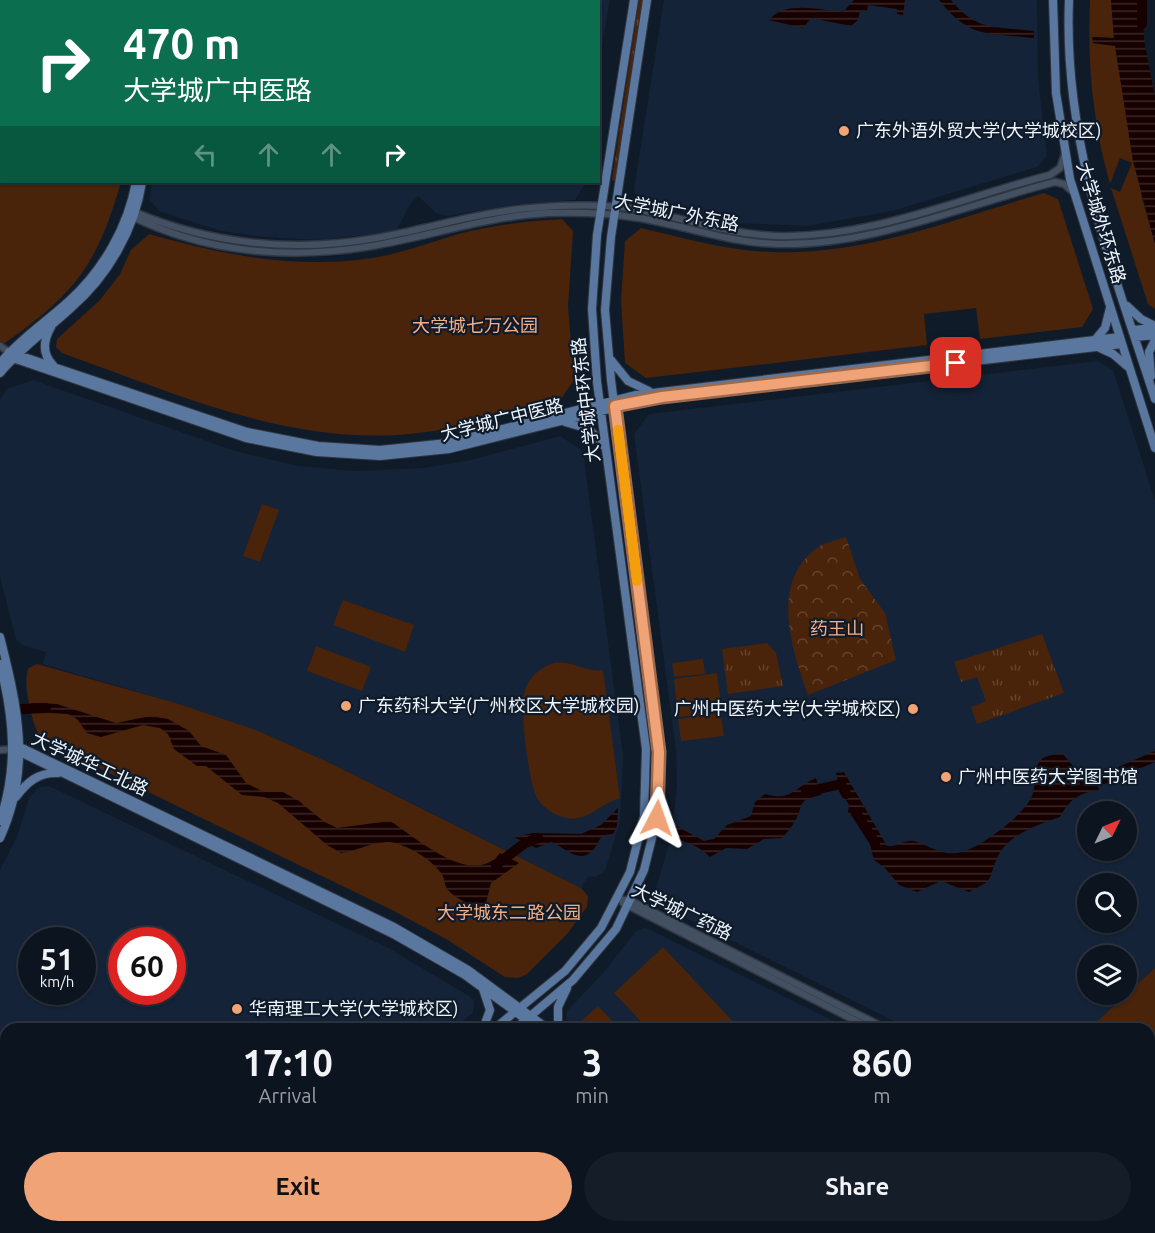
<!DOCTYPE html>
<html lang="en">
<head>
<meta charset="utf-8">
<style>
	body { margin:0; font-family:Ubuntu,"Noto Sans SC",sans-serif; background:#151d28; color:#f1f3f6; height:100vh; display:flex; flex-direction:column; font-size:22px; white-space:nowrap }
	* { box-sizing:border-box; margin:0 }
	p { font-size:20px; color:#9a9ea4 }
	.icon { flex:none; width:33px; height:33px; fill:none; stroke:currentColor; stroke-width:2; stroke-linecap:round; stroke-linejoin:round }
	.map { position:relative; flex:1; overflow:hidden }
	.details { position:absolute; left:0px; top:1023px; width:1155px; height:210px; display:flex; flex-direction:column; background:#0c141f; border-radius:18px 18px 0 0; box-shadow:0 2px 4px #0004,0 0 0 2px #2c333d }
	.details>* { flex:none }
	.hud { position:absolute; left:0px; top:0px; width:600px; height:183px; box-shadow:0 2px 4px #0004,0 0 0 2px #2c333d; background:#0b6e4f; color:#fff; overflow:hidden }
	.needle { width:39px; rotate:47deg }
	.controls { position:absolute; left:1077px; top:801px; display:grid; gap:12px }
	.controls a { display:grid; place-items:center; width:60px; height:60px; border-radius:50%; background:#0c141f; box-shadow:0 2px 4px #0004,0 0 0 2px #2c333d; font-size:30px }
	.speed { position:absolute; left:18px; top:927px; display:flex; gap:12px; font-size:30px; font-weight:700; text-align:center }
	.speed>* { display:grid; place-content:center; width:78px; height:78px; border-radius:50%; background:#0c141f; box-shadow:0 2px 4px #0004,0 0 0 2px #2c333d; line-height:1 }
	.speed small { font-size:15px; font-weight:400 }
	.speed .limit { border:9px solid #d22; background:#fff; color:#111 }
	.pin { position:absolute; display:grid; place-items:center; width:51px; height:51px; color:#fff; margin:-26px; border-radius:12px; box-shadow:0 3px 9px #0006 }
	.me { position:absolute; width:66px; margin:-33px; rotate:4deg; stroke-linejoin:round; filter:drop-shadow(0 0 4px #0008) }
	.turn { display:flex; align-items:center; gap:21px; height:126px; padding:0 24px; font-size:27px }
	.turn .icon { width:78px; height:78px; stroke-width:2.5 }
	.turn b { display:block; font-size:42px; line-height:51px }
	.lanes { display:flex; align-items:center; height:57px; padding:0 24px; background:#0003; justify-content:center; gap:30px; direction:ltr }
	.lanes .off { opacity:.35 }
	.eta { display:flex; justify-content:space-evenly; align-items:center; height:102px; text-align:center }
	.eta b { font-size:36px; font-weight:600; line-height:42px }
	.button { display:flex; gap:12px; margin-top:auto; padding:12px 24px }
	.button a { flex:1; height:69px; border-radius:36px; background:#efa377; color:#111; font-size:24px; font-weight:600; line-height:69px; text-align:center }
	.button a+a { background:#151d28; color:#f1f3f6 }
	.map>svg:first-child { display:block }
	.built { fill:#142337; fill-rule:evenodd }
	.grass { fill:url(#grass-tufts) }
	.forest { fill:url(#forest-crowns) }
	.green { fill:#49230a }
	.water { fill:url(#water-rules) }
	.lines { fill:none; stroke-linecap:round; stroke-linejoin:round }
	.river { stroke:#170100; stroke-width:10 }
	.minor-casing { stroke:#303641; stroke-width:9 }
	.major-casing { stroke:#303641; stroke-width:10 }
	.minor { stroke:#435061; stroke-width:6 }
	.major { stroke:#5a789f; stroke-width:8 }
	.route-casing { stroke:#9b6a4d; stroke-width:15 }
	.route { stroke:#efa377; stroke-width:10 }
	.slow { stroke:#f59e0b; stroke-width:10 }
	.poi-dot { fill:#efa377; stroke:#101b29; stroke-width:2 }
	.labels { text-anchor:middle; stroke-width:4.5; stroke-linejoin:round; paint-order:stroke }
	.poi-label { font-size:18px; fill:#ecf4fe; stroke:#101b29; text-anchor:start }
	.street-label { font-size:18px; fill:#ecf4fe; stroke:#101b29 }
	.park-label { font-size:18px; fill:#f4ae86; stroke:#101b29 }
</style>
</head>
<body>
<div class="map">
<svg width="1155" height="1233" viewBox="0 0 1155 1233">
	<defs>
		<pattern id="grass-tufts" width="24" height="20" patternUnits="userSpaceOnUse" patternTransform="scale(1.5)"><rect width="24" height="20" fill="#49230a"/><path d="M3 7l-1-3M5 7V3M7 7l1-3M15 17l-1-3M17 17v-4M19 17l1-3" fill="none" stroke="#63442f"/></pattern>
		<pattern id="forest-crowns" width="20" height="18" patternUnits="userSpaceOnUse" patternTransform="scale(1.5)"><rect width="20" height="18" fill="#49230a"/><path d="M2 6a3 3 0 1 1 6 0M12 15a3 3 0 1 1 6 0" fill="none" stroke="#63442f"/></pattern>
		<pattern id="water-rules" width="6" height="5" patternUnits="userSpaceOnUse" patternTransform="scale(1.5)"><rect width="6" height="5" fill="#170100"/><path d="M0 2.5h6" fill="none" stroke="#392726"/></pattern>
	</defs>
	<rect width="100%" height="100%" fill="#101b29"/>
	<path class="built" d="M299 0H610L599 63 598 2H295Z
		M664 0H1037L1038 78 1047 156 1037 167 892 211 807 226 737 223 641 202 636 198 634 189Z
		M152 182H586L575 200 512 205 447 216 436 213 418 196 411 203 396 231 321 240 265 237 221 231 159 211 150 200Z
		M1098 361 1113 370 1155 501V1119L1149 1112V1029H910L662 906 656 889 671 836 677 787 676 750 634 434 649 414ZM1088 812H1126V850H1088ZM1088 884H1126V922H1088ZM1088 956H1126V994H1088Z
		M33 380 235 451 298 466 356 471 424 468 471 460 560 436 583 451 623 756 620 821 605 871 595 877 588 876 581 888 328 762 256 730 176 703 43 664 46 652 22 645 16 639 0 577V400L7 389Z
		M49 786 390 949 469 996 474 1001 473 1013 452 1029H6V1227H40L32 1233H0V870L17 837 29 798 39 787ZM32 940H82V992H32ZM122 940H172V992H122Z
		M645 928 650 930 850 1029H572L566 1021 567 1011 604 972 636 931Z
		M1149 1176 1155 1178V1233H785L779 1227H1149Z
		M128 1227H727L734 1233H121Z"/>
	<path class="grass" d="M639 0H644L616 181 612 180Z
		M1042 634 1064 693 977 724 971 707 986 701 977 677 961 682 954 662Z
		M767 643 776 653 783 686 728 694 722 649Z"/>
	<path class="forest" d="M846 537 860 579 885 613 896 660 808 695C792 650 768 580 820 546 827 542 838 540 846 537Z
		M342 1227H544L538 1233H342Z"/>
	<path class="green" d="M0 0 73 1 2 2V182H121C97 266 74 295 2 345L0 344Z
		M1090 0H1111L1114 38 1093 37V43L1115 46 1142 198 1155 244V309L1148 304 1111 188 1120 192 1132 163 1120 158 1110 184C1093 125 1087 62 1090 0Z
		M1044 193 1058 199 1093 309 1082 327 980 339 976 308 924 314 927 345 646 378 625 363 621 301 625 241 641 228C684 238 727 251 772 252 865 256 956 218 1044 193Z
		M562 219 573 231 568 307 574 380 561 399C511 413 461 429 410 434 287 445 174 393 62 353L56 347 57 339 100 300 120 274 131 250 149 234C227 256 306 272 388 255 413 249 438 240 462 233 495 225 528 221 562 219Z
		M262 504 279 510 260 562 243 556Z
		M343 600 414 625 405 652 333 625Z
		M316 646 371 667 362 691 307 671Z
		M703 659 705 674 674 677 672 663Z
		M554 663C573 660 586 673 603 670L620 799C600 802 590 822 567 818 555 816 543 808 537 798 528 781 519 706 525 689 530 676 541 667 554 663Z
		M37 664 176 703 256 730 328 762 581 888 588 896 587 907 567 934 527 974 518 978 505 977 446 939 392 910 43 741C33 731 21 679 29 668Z
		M717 673 722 712 678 717 674 679Z
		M721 713 724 736 681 741 678 719Z
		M663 947 740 1029H648L614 993Z
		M1155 968V1084L1149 1089V1029H1089Z
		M598 1006 620 1029H581L577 1025Z
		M252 1227 258 1233H157L152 1228Z"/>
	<path class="water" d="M854 0H905L903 15 897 14V9L868 5 867 11 860 10 858 20 851 26 811 18 803 28 769 20C785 0 819 10 843 12Z
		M939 0H951C977 32 996 26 1034 31V38C988 33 970 39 939 0Z
		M1111 0H1142L1144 40 1155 97V244L1133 161 1115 46 1093 43 1092 37 1114 38Z
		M31 703 57 704 116 723 150 716 168 719 189 731 201 746 226 755 246 783 264 792H283L299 801 323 821 337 828 390 821C417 838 472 889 500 853L519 863 491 883 485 907C472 906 457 900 448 890 444 885 445 878 441 873 431 859 408 845 390 842 374 841 357 851 341 853L327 845 278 803 264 797 242 795 206 766H197L174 749 168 734 160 728 143 725 101 737 87 733 77 719 68 714 34 712Z
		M1155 751V762L1134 771 1114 785 1109 771Z
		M1061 753C1071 761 1075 772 1085 778L1094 775 1099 790C1079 793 1070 799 1060 817 1039 824 1007 835 997 858 987 882 995 879 969 892L941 881 917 892 899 885 885 868 874 860C869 840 868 823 848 813L849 805 840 791 836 773 844 772 887 846C897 847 900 842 909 841 920 839 937 856 957 853 978 850 1019 818 1030 800 1037 789 1033 775 1038 764 1042 755 1053 755 1061 753Z
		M816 778 821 795C795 801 805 804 795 821 792 827 787 832 782 838L764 839 747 849 726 848 710 857C697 844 682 840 664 836L667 821 704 841 714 839 727 825 751 816 755 802 765 794C791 802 793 788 816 778Z
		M618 808 617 826 613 834 603 835C598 840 597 847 592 851 578 865 564 846 551 842L536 848 514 837 533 833 581 834 601 825Z"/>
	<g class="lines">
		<path class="river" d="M1142 24V0
			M22 709 46 708
			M1085 785 1124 772
			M806 792 841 784 846 794
			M856 813 875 843
			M496 865 525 843 538 838"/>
		<g class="minor-casing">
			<path id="minor" d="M132 211C209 244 293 253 376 238 432 228 485 210 543 207 575 205 609 204 641 210 686 219 729 234 775 236 869 239 961 198 1050 175L1060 168 1065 154
				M131 216C206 253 290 260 372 246 431 236 488 216 549 213 579 212 609 213 639 218 686 226 730 243 778 244 873 246 964 205 1055 182L1064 184 1074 193
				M0 346 9 352
				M0 750 14 749
				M618 899 631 901 887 1029
				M623 903 872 1029
				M1149 1158 1155 1160
				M1149 1165 1155 1167"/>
		</g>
		<g class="major-casing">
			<path id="major" d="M88 0 89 2
				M97 0 98 2
				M1053 0 1056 93 1070 179 1155 448
				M1069 0C1063 141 1112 267 1155 399
				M272 2 276 0
				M289 2 293 0
				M1127 306 1141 319 1155 326
				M51 327C43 341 42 354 53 365
				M1133 330 1155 328
				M1135 337 1155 335
				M1095 340 1105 328 1110 308
				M1100 348 1113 354 1127 366
				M9 352 13 358 246 438 317 452 380 456 449 449 649 399 1122 344
				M9 352 247 432 318 446 380 450 448 443 636 395 1120 337
				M611 360 628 381 649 391
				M0 363C20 339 46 322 69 301 103 270 128 227 136 182
				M0 373C21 348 47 330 71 308 108 276 135 229 142 182
				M1151 376 1149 352 1155 340
				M565 422 589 429 604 446
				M0 637C18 708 32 768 0 838
				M0 664C14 719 18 767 0 821
				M14 749 20 747 392 926 468 970 548 1029
				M14 749 395 935 465 975 539 1029
				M16 797C27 782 39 772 58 773
				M483 989 490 1010 483 1029
				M494 1029 565 971 601 928 630 872 644 816 646 749 597 382 592 309 597 235 634 0
				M515 1029 573 980 616 929 644 870 657 818 659 752 611 380 605 310 611 237 647 0
				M558 1029V1007L567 988
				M749 1227 755 1233
				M757 1227 763 1233
				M71 1233 79 1227
				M92 1233 100 1227"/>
		</g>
		<use href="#minor" class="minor"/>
		<use href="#major" class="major"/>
	</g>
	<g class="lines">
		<g class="route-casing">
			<path id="route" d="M657 818 659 752 615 406 662 397 956 363"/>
		</g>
		<use href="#route" class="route"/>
		<path class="slow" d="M618 430 637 581"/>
	</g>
	<g class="poi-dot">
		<circle cx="844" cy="131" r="6"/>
		<circle cx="346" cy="706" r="6"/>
		<circle cx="913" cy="709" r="6"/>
		<circle cx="946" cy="777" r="6"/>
		<circle cx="237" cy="1009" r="6"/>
	</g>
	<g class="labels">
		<g class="poi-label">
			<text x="856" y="137">广东外语外贸大学(大学城校区)</text>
			<text x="358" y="712">广东药科大学(广州校区大学城校园)</text>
			<text x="901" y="715" text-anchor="end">广州中医药大学(大学城校区)</text>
			<text x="958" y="783">广州中医药大学图书馆</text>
			<text x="249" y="1015">华南理工大学(大学城校区)</text>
		</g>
		<g class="street-label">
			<text transform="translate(677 213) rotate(11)" y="6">大学城广外东路</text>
			<text transform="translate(1101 223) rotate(73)" y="6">大学城外环东路</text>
			<text transform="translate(586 400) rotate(-97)" y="6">大学城中环东路</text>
			<text transform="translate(502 420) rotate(-14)" y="6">大学城广中医路</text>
			<text transform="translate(90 764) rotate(25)" y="6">大学城华工北路</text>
			<text transform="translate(682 912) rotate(25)" y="6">大学城广药路</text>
		</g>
		<g class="park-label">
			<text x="475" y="332">大学城七万公园</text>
			<text x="837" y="635">药王山</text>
			<text x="509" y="919">大学城东二路公园</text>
		</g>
	</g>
</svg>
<div class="controls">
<a><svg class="needle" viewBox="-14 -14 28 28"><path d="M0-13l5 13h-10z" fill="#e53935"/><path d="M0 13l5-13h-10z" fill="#9a9ea4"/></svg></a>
<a><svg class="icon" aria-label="search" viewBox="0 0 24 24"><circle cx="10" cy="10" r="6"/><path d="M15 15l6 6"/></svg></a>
<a><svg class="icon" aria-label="layers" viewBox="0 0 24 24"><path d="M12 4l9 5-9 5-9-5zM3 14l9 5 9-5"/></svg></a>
</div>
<div class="speed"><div>51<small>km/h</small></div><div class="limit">60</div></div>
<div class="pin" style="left:956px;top:363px;background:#d93025"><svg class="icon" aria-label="arrive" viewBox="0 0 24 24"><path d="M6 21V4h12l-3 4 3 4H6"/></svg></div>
<svg class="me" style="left:657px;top:818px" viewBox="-20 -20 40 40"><path d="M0-17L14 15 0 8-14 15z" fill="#efa377" stroke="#fff" stroke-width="4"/></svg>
<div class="hud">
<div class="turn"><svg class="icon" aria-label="right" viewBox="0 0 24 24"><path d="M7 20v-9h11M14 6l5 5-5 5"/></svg><div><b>470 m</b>大学城广中医路</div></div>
<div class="lanes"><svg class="icon off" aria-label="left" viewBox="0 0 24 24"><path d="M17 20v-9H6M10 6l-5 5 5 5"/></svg><svg class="icon off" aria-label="ahead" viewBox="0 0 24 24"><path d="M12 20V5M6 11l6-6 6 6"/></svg><svg class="icon off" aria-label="ahead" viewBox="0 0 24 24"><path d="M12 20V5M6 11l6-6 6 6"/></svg><svg class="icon" aria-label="right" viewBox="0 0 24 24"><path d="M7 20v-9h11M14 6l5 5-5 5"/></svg></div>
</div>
<section class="details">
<div class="eta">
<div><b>17:10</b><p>Arrival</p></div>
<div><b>3</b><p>min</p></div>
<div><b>860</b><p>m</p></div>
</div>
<div class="button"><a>Exit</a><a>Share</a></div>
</section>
</div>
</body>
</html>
